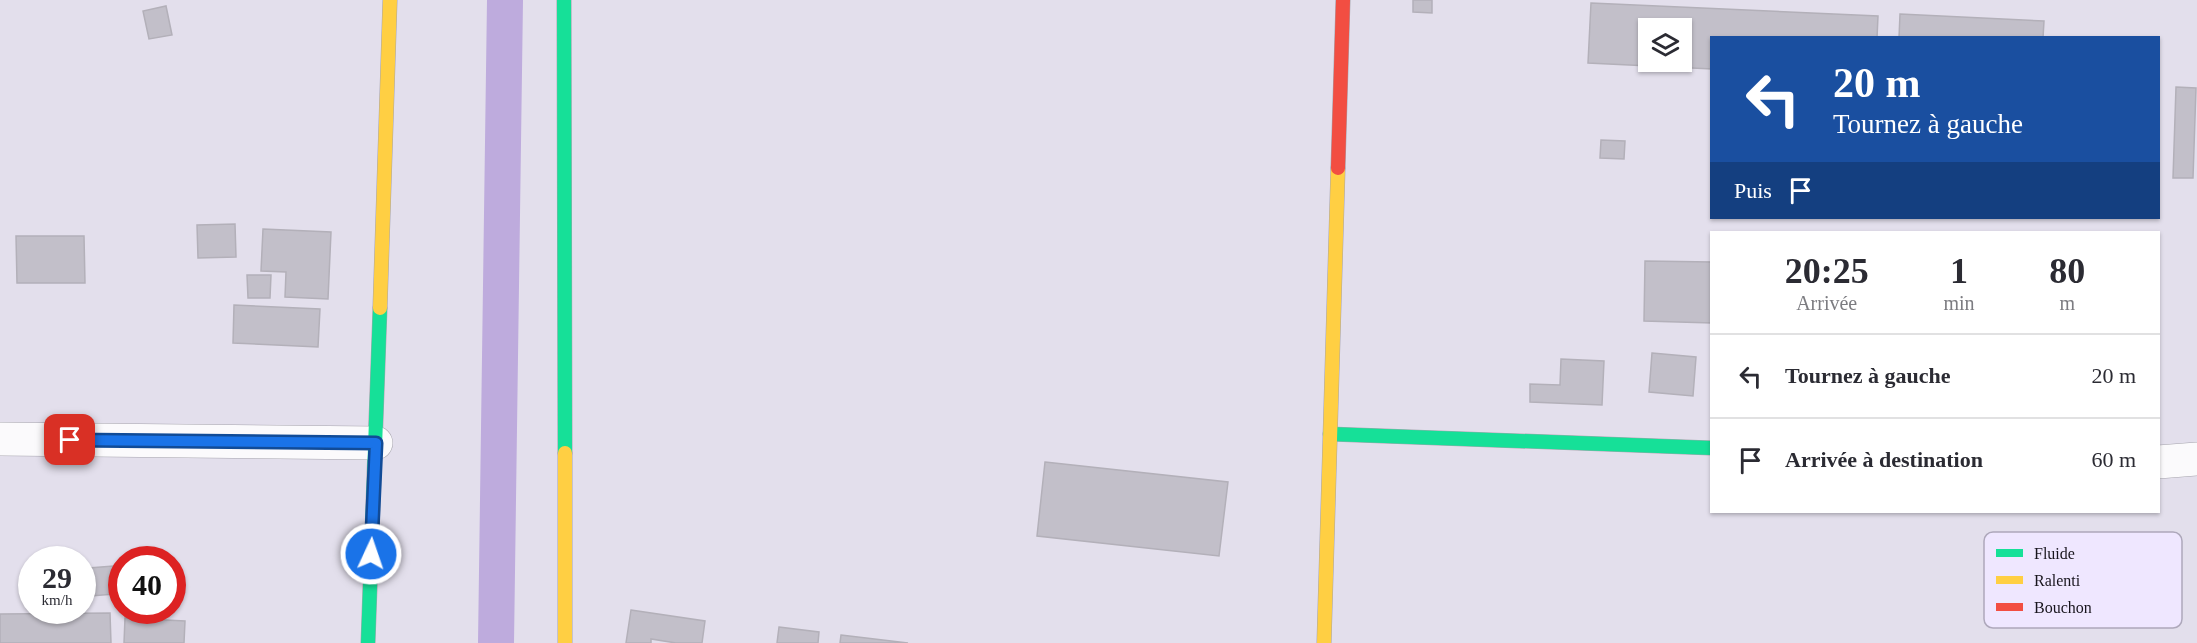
<!DOCTYPE html>
<html lang="fr">
<head>
<meta charset="utf-8">
<style>
	body { margin:0; font-family:"Times New Roman",serif; background:#f7f7f7; color:#2b2b33; height:100vh; display:flex; flex-direction:column; font-size:22px; white-space:nowrap }
	* { box-sizing:border-box; margin:0 }
	p { font-size:20px; color:#7c7c81 }
	.icon { flex:none; width:33px; height:33px; fill:none; stroke:currentColor; stroke-width:2; stroke-linecap:round; stroke-linejoin:round }
	.map { position:relative; flex:1; overflow:hidden }
	.sheet { position:absolute; left:1710px; top:231px; width:450px; height:282px; display:flex; flex-direction:column; background:#fff; border-radius:0px; box-shadow:0 2px 4px #0004 }
	.sheet>* { flex:none }
	.guide { position:absolute; left:1710px; top:36px; width:450px; height:183px; border-radius:0px; box-shadow:0 2px 4px #0004; background:#1a4fa0; color:#fff; overflow:hidden }
	.tools { position:absolute; left:1638px; top:18px; display:grid; gap:12px }
	.tools a { display:grid; place-items:center; width:54px; height:54px; border-radius:0px; background:#fff; box-shadow:0 2px 4px #0004; font-size:30px }
	.speed { position:absolute; left:18px; top:546px; display:flex; gap:12px; font-size:30px; font-weight:700; text-align:center }
	.speed>* { display:grid; place-content:center; width:78px; height:78px; border-radius:50%; background:#fff; box-shadow:0 2px 4px #0004; line-height:1 }
	.speed small { font-size:15px; font-weight:400 }
	.speed .limit { border:9px solid #d22; background:#fff; color:#111 }
	.pin { position:absolute; display:grid; place-items:center; width:51px; height:51px; color:#fff; margin:-26px; border-radius:12px; box-shadow:0 3px 9px #0006 }
	.me { position:absolute; width:66px; margin:-33px; rotate:3deg; stroke-linejoin:round; filter:drop-shadow(0 0 4px #0008) }
	.turn { display:flex; align-items:center; gap:21px; height:126px; padding:0 24px; font-size:27px }
	.turn .icon { width:78px; height:78px; stroke-width:2.5 }
	.turn b { display:block; font-size:42px; line-height:51px }
	.then { display:flex; align-items:center; height:57px; padding:0 24px; background:#0003; gap:12px; font-size:22px }
	.eta { display:flex; justify-content:space-evenly; align-items:center; height:102px; text-align:center }
	.eta b { font-size:36px; font-weight:600; line-height:42px }
	ul { padding:0; list-style:none }
	li { display:flex; align-items:center; gap:18px; height:84px; padding:0 24px; border-top:2px solid #e1e1e2 }
	li div { flex:1 }
	li b { display:block; font-size:22px }
	li em { font-style:normal }
	.map>svg:first-child { display:block }
	.lines { fill:none; stroke-linecap:round; stroke-linejoin:round }
	.canal { stroke:#beabdd; stroke-width:36 }
	.building { fill:#c2bfc9; stroke:#b3b0b9; stroke-width:1.5; fill-rule:evenodd }
	.street-casing { stroke:#a6a4ad; stroke-width:34 }
	.fast-casing { stroke:#a6a4ad; stroke-width:15 }
	.slow-casing { stroke:#a6a4ad; stroke-width:15 }
	.jam-casing { stroke:#a6a4ad; stroke-width:15 }
	.street { stroke:#fbfafc; stroke-width:33 }
	.fast { stroke:#16e098; stroke-width:14 }
	.slow { stroke:#ffcf43; stroke-width:14 }
	.jam { stroke:#f24e42; stroke-width:14 }
	.route-casing { stroke:#114b97; stroke-width:15 }
	.route { stroke:#1a73e8; stroke-width:10 }
	.key { fill:#efe7ff; stroke:#aea8bb; stroke-width:1.5 }
	.key-label { font-size:16px; fill:#18151d }
</style>
</head>
<body>
<div class="map">
<svg width="2197" height="643" viewBox="0 0 2197 643">
	<rect width="100%" height="100%" fill="#e3dfec"/>
	<g class="lines">
		<path class="canal" d="M496 643 505 0"/>
	</g>
	<path class="building" d="M1413 0H1432V13L1413 12Z
		M1591 3 1878 16 1877 38H1712V69L1588 63ZM1648 28H1682V62H1648Z
		M166 6 172 35 149 39 143 11Z
		M1900 14 2044 21 2043 38H1899Z
		M2176 87 2196 88 2193 178H2173Z
		M1601 140 1625 141 1624 159 1600 158Z
		M235 224 236 257 198 258 197 225Z
		M263 229 331 232 328 299 285 297 286 272 261 271Z
		M16 236H84L85 283H17Z
		M1645 261 1712 262V323L1644 321Z
		M247 275H271L270 298H248Z
		M234 305 320 309 318 347 233 343Z
		M1652 353 1696 357 1693 396 1649 392Z
		M1561 359 1604 361 1602 405 1530 402V384L1560 385Z
		M1045 462 1228 482 1219 556 1037 536Z
		M113 566 114 594 91 596 89 568Z
		M631 610 705 621 702 643H676L651 639V643H626Z
		M110 613 111 643H0V614Z
		M125 618 185 621 184 643H124Z
		M779 627 819 632 818 643H777Z
		M841 635 908 643H840Z"/>
	<g class="lines">
		<g class="street-casing">
			<path id="street" d="M0 439 376 443
				M2158 462 2197 459"/>
		</g>
		<g class="fast-casing">
			<path id="fast" d="M564 0 565 453
				M1330 434 1712 448
				M368 643 380 308"/>
		</g>
		<g class="slow-casing">
			<path id="slow" d="M380 308 390 0
				M565 453V643
				M1324 643 1338 168"/>
		</g>
		<g class="jam-casing">
			<path id="jam" d="M1338 168 1343 0"/>
		</g>
		<use href="#street" class="street"/>
		<use href="#fast" class="fast"/>
		<use href="#slow" class="slow"/>
		<use href="#jam" class="jam"/>
	</g>
	<g class="lines">
		<g class="route-casing">
			<path id="route" d="M70 440 376 443 371 554"/>
		</g>
		<use href="#route" class="route"/>
	</g>
	<rect x="1984" y="532" width="198" height="96" rx="9" class="key"/>
	<rect x="1996" y="549" width="27" height="8" fill="#16e098"/>
	<rect x="1996" y="576" width="27" height="8" fill="#ffcf43"/>
	<rect x="1996" y="603" width="27" height="8" fill="#f24e42"/>
	<g class="key-label">
		<text x="2034" y="559">Fluide</text>
		<text x="2034" y="586">Ralenti</text>
		<text x="2034" y="613">Bouchon</text>
	</g>
</svg>
<div class="tools">
<a><svg class="icon" aria-label="layers" viewBox="0 0 24 24"><path d="M12 4l9 5-9 5-9-5zM3 14l9 5 9-5"/></svg></a>
</div>
<div class="speed"><div>29<small>km/h</small></div><div class="limit">40</div></div>
<div class="pin" style="left:70px;top:440px;background:#d93025"><svg class="icon" aria-label="arrive" viewBox="0 0 24 24"><path d="M6 21V4h12l-3 4 3 4H6"/></svg></div>
<svg class="me" style="left:371px;top:554px" viewBox="-20 -20 40 40"><circle r="17" fill="#1a73e8" stroke="#fff" stroke-width="3"/><path d="M0-11L8 9 0 5-8 9z" fill="#fff"/></svg>
<div class="guide">
<div class="turn"><svg class="icon" aria-label="left" viewBox="0 0 24 24"><path d="M17 20v-9H6M10 6l-5 5 5 5"/></svg><div><b>20 m</b>Tournez à gauche</div></div>
<div class="then">Puis<svg class="icon" aria-label="arrive" viewBox="0 0 24 24"><path d="M6 21V4h12l-3 4 3 4H6"/></svg></div>
</div>
<section class="sheet">
<div class="eta">
<div><b>20:25</b><p>Arrivée</p></div>
<div><b>1</b><p>min</p></div>
<div><b>80</b><p>m</p></div>
</div>
<ul>
<li><svg class="icon" aria-label="left" viewBox="0 0 24 24"><path d="M17 20v-9H6M10 6l-5 5 5 5"/></svg><div><b>Tournez à gauche</b></div><em>20 m</em></li>
<li><svg class="icon" aria-label="arrive" viewBox="0 0 24 24"><path d="M6 21V4h12l-3 4 3 4H6"/></svg><div><b>Arrivée à destination</b></div><em>60 m</em></li>
</ul>
</section>
</div>
</body>
</html>
